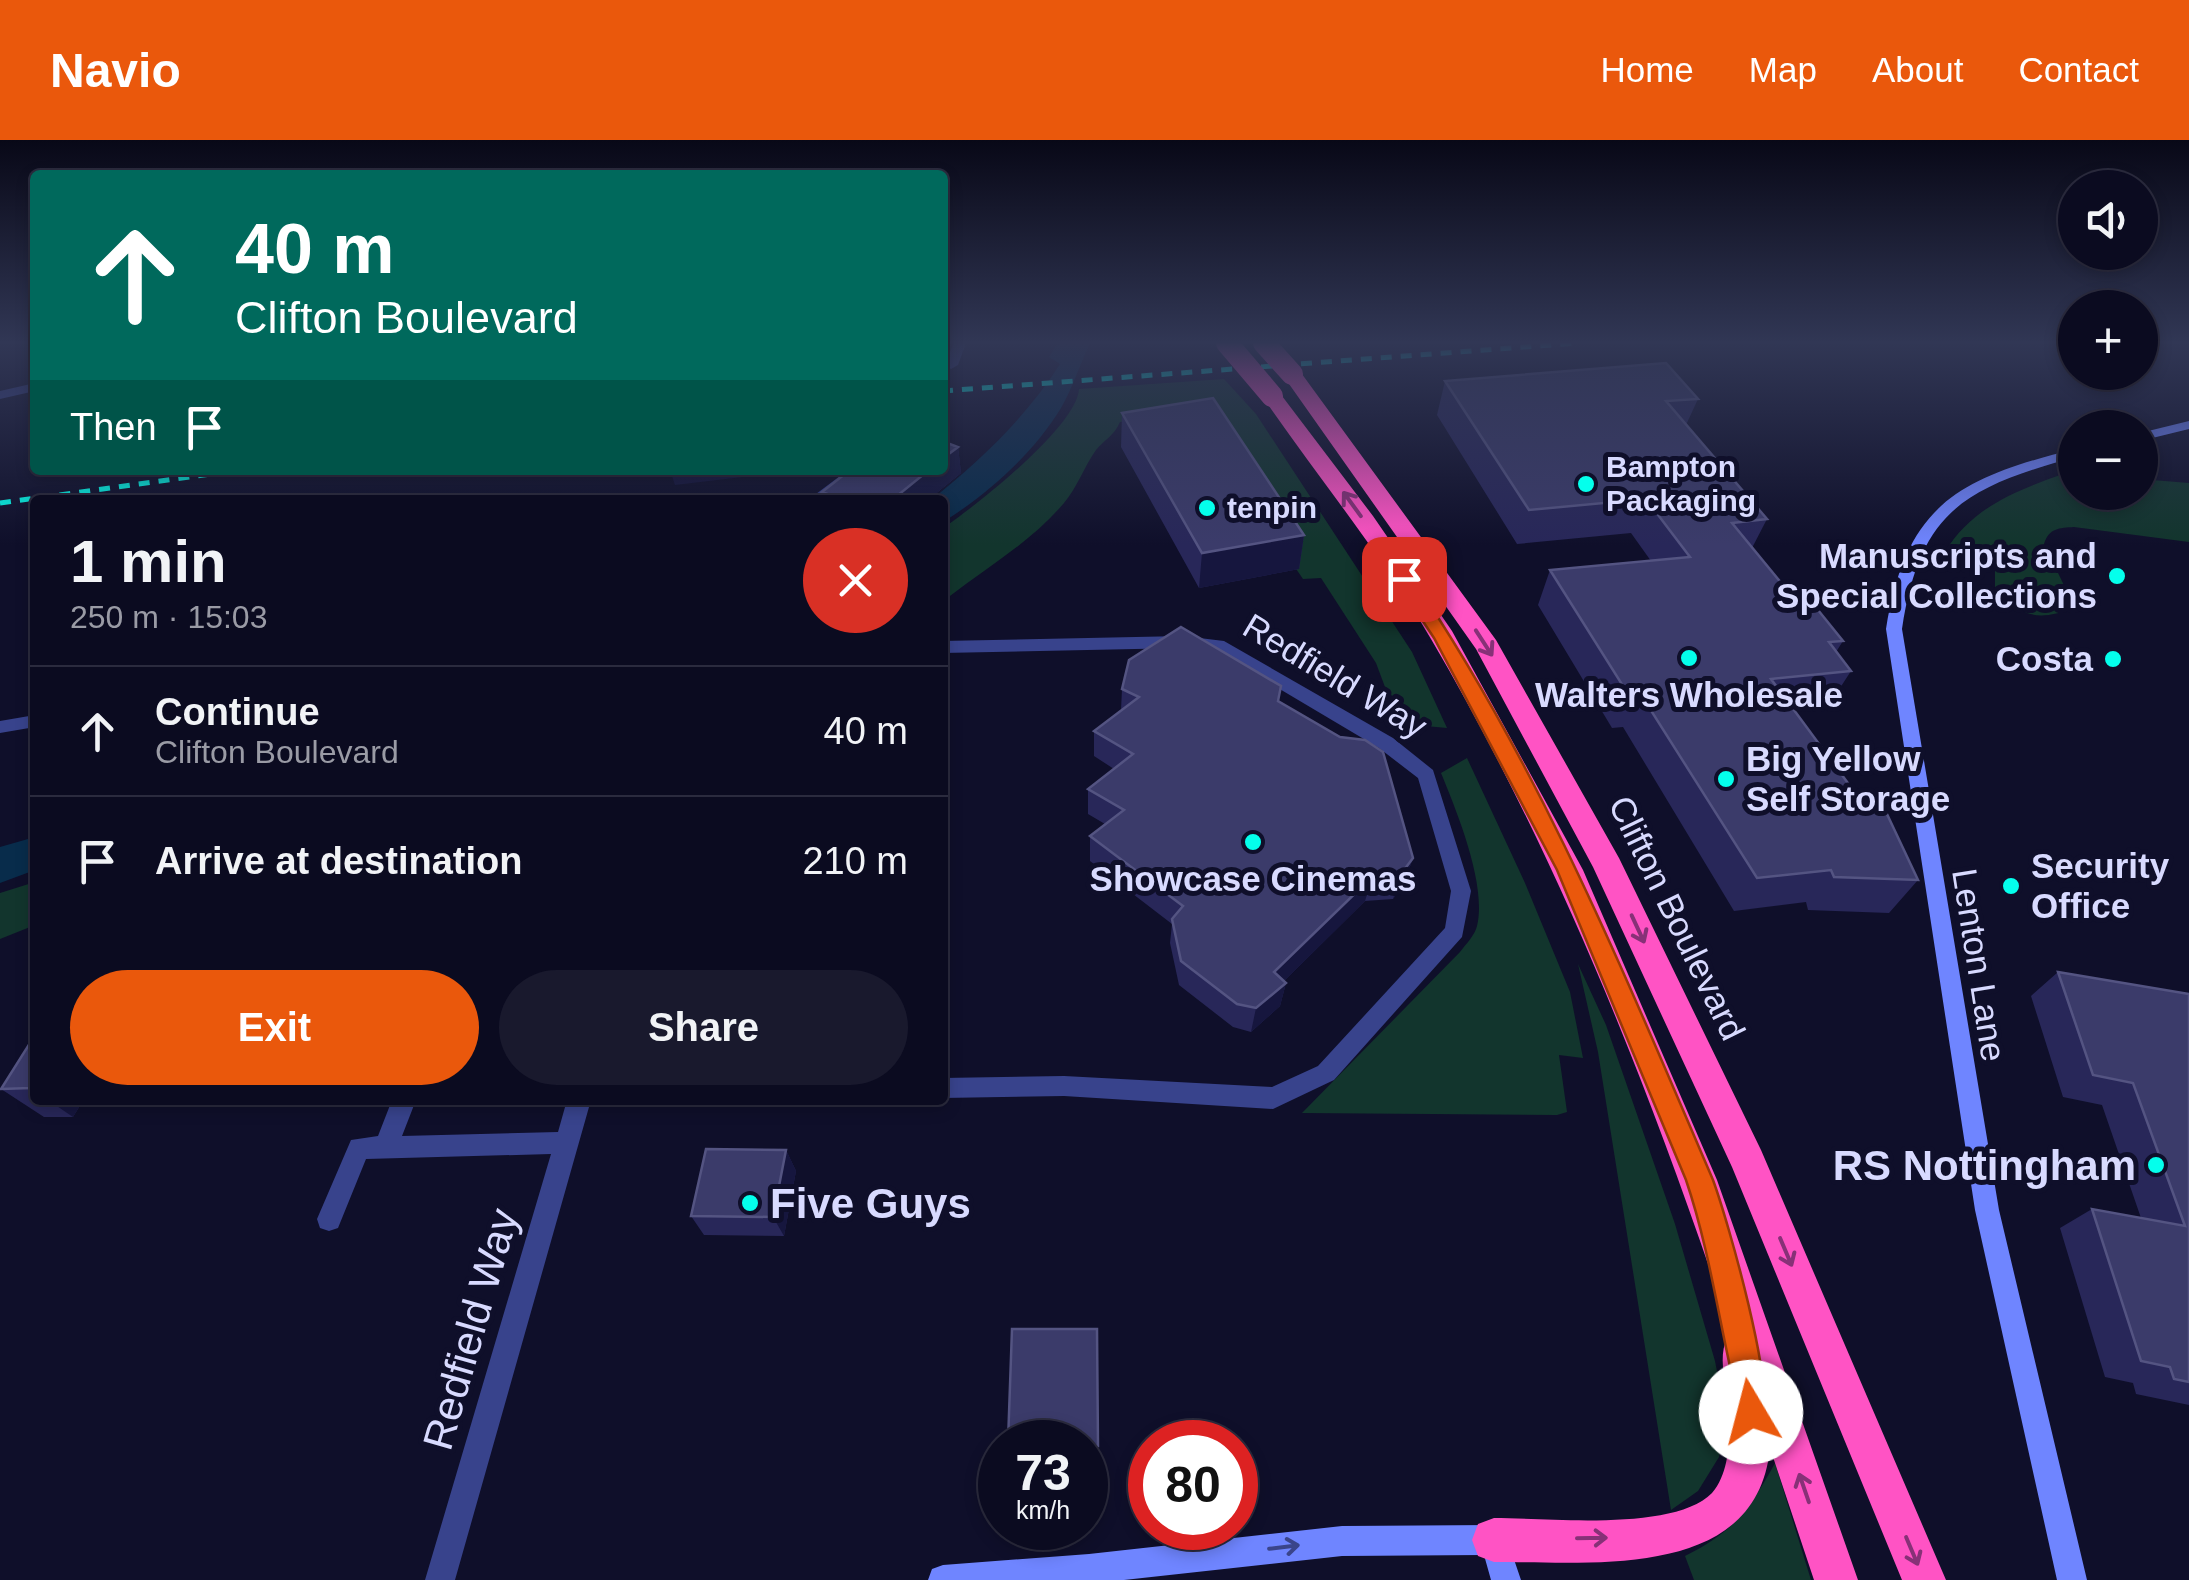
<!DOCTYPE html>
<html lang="en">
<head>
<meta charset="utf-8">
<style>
	body { margin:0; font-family:Helvetica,sans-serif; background:#19192d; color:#f1f3f6; height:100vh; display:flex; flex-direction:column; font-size:38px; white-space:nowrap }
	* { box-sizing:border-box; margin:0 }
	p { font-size:32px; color:#9a9ba5 }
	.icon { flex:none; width:55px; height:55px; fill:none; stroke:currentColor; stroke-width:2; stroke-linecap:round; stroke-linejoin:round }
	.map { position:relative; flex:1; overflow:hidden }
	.sheet { position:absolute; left:30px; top:355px; width:918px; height:610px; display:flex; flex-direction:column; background:#0b0b20; border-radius:10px; box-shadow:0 5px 15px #0003,0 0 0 2px #2b2b3e }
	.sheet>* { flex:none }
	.banner { position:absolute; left:30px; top:30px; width:918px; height:305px; border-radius:10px; box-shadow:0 5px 15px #0003,0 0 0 2px #2b2b3e; background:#00695c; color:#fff; overflow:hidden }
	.fabs { position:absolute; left:2058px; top:30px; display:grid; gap:20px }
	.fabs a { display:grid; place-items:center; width:100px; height:100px; border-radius:50%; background:#0b0b20; box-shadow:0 5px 15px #0003,0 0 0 2px #2b2b3e; font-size:50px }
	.speed { position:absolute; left:978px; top:1280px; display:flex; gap:20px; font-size:50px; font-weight:700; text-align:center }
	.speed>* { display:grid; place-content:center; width:130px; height:130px; border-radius:50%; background:#0b0b20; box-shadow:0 5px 15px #0003,0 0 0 2px #2b2b3e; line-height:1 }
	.speed small { font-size:25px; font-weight:400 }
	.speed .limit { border:15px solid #d22; background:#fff; color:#111 }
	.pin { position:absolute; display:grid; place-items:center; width:85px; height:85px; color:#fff; margin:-42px; border-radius:20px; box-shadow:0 5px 15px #0006 }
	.me { position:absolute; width:110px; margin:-55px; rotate:352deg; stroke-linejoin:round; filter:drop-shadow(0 0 8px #0008) }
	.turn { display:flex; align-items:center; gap:35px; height:210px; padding:0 40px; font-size:45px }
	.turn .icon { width:130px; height:130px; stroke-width:2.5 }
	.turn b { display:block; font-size:70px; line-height:85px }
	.then { display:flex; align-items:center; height:95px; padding:0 40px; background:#0003; gap:20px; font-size:38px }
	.round { display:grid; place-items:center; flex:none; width:105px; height:105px; border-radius:52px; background:#19192d }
	.head { display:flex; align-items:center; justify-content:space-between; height:170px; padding:0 40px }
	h1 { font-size:60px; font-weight:700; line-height:75px }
	.button { display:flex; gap:20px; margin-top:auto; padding:20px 40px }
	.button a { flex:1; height:115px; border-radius:60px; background:#ea580c; color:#fff; font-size:40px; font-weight:700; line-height:115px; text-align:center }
	.button a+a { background:#19192d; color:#f1f3f6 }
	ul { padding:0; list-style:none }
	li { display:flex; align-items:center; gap:30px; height:130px; padding:0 40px; border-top:2px solid #2b2b3e }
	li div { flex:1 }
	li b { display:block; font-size:38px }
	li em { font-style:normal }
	header { display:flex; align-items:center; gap:60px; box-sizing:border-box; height:140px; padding:0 50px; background:#ea580c; color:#fff }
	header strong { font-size:48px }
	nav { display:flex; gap:55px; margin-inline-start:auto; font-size:35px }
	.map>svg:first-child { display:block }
	.green { fill:#12352d }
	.water { fill:#082c4b }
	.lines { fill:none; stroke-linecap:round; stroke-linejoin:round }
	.street { fill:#38438c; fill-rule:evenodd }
	.secondary { fill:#6f85ff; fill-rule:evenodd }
	.highway { fill:#ff53c4; fill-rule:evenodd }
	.rail { stroke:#04ffec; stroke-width:5; stroke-dasharray:11 9; stroke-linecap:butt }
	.highway-bridge { stroke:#ff53c4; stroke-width:22 }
	.wall { fill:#282759 }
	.shaded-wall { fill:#16163e }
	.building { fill:#3b3b6a; stroke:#545482; stroke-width:2.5 }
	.oneway { stroke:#873177 }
	.oneway2 { stroke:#3a448a }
	.route { fill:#ea580c; stroke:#983908; stroke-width:2.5 }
	.poi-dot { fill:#04ffec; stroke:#0f0f2a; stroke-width:4 }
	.labels { text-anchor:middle; stroke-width:10; stroke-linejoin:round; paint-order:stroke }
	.far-poi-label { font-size:30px; font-weight:bold; fill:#d8daff; stroke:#0f0f2a; text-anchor:start }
	.poi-label { font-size:35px; font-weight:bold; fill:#d8daff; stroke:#0f0f2a; text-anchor:end }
	.street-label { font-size:35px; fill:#d8daff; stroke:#0f0f2a }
	.near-poi-label { font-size:42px; font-weight:bold; fill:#d8daff; stroke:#0f0f2a; text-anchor:end }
	.near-street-label { font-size:42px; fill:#d8daff; stroke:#0f0f2a }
</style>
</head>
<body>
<header>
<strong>Navio</strong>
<nav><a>Home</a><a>Map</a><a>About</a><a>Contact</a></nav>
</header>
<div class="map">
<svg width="2189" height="1440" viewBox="0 0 2189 1440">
	<rect width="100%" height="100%" fill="#0f0f2a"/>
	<path class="green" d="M1224 239 1256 274 1412 512 1447 588 1415 585 1385 547 1376 523 1321 438 1303 439 1188 272 1120 282C1114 296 1105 299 1096 310 1084 327 1077 348 1064 363 1033 400 988 427 950 456L943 454V388C976 366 1077 286 1079 249Z
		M2063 334 2075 335V352H2140V339L2189 343V402L2074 387C2059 388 2049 388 2044 404L2075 468C2037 481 2028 477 1995 455V430L1945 412C1971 368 2017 350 2063 334Z
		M1467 618 1525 743 1570 852 1583 918 1559 915 1567 972 1557 975 1302 973 1460 812C1466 804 1475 795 1477 786 1487 745 1457 672 1441 633Z
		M35 742V785L0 799V753Z
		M1578 824 1606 885 1675 1084 1715 1221 1726 1277 1719 1317 1698 1351 1671 1370 1598 912Z
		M1775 1323 1811 1440H1694L1685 1416C1735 1391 1749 1370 1775 1323Z"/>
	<path class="water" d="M1058 203H1090C1080 224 1073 247 1061 268 1033 314 988 354 943 382L942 360H931C980 321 1027 276 1060 224L1049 217Z
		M35 697V730L0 743V707Z"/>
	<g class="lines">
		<path class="street" d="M954 203H966L958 225 951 229 944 225Z
			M35 243V251L0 259V251Z
			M848 330H865L826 360H808Z
			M1183 496 1224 501 1393 598 1433 630 1471 751 1462 797 1334 940 1273 969 1064 956 942 958V938L1064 936 1272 947 1318 926 1445 788 1451 751 1418 638 1379 608 1214 510 1183 508 942 513V501Z
			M35 575V587L0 593V581Z
			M392 960H416L402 996 558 992 567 960H591L455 1440H425L551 1014 366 1019 338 1088 329 1091 320 1088 317 1079 351 1000 378 996Z"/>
		<path class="secondary" d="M2189 281V289L2140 301V293Z
			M2075 309V317C1965 348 1920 370 1902 489L1999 1070 2087 1440H2057L1975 1070 1886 489C1906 364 1959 338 2075 309Z
			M1494 1385 1504 1390 1521 1440H1491L1484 1415 1342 1416 1124 1440H928L932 1429 943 1425 1089 1414 1342 1386Z"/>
		<path class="highway" d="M1292 228 1299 230 1496 500 1619 718 1761 1010 1946 1440H1902L1732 1027 1593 727 1476 509 1282 234Z
			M1272 250 1279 252 1373 376 1452 491 1583 730 1717 1040 1858 1440H1814L1770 1308C1757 1440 1597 1422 1494 1422L1478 1416 1472 1400 1478 1384 1494 1378C1547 1378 1674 1392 1712 1353 1727 1336 1729 1309 1730 1287 1732 1257 1715 1226 1727 1197L1732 1195C1653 956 1559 717 1431 499 1381 414 1318 337 1262 256Z"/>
		<path class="rail" d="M942 251 1577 203
			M0 363 241 330"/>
		<path class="highway-bridge" d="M1227 203 1272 256
			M1264 203 1292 234"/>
	</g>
	<path class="wall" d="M1445 241 1698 259 1686 285 1767 379 1752 408 1801 467 1843 501 1836 512 1851 531 1829 565 1793 569 1918 740 1889 773 1808 770 1806 762 1734 771 1623 587 1612 588 1538 465 1550 430 1651 421 1631 393 1517 404 1437 275Z
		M1122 273 1304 395 1299 429 1199 448 1121 307Z
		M958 307 961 333 928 360H823L822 352Z
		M1122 549 1279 561 1413 718 1404 743 1393 759 1365 761 1284 841 1286 843 1280 866 1251 892 1233 887 1179 845 1170 803 1172 784 1090 721V696L1105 684 1088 674V649L1114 629 1094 616V591L1121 570Z
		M2058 832 2189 854V1265L2136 1254 2133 1243 2105 1237 2060 1088 2092 1069 2141 1078 2102 965 2063 957 2031 856Z
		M35 895V960H199L198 963 81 964 73 977H44L1 949Z
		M786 1010 796 1031 784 1096 704 1095 691 1076Z
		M1097 1189 1098 1319H1085V1302Z"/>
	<path class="shaded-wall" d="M958 307 961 333 928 360H892L929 330H942V319Z
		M670 330H801L675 345Z
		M1304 395 1299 429 1199 448 1202 413Z
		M1413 718 1404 743 1393 759 1401 734Z
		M1373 736 1365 761 1269 856 1274 832Z
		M1286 843 1280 866 1251 892 1256 868Z
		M48 960H76L81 964 73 977Z
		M786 1010 796 1031 784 1096 773 1077Z"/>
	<path class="building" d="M1666 223 1698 259 1666 261 1767 379 1732 383 1801 467 1814 465 1843 501 1829 502 1851 531 1771 539 1856 654 1878 655 1918 740 1834 737 1831 730 1757 738 1640 553 1628 554 1550 430 1690 417 1646 359 1529 370 1445 241Z
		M1213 258 1304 395 1202 413 1122 273Z
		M942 301 958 307 942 319Z
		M850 330H929L892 360H843L822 352Z
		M1181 487 1281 546 1278 561 1340 597 1365 600 1383 612 1413 718 1401 734 1373 736 1274 832 1286 843 1256 868 1237 864 1181 821 1172 779 1183 766 1090 696 1124 670 1088 649 1133 614 1094 591 1139 557 1122 549 1129 520Z
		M2058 832 2189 854V1242L2174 1239 2170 1227 2141 1221 2092 1069 2185 1086 2133 943 2093 935Z
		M35 895V942L31 948 1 949Z
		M706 1009 786 1010 773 1077 691 1076Z
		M1012 1189H1097L1098 1306H1085V1302H1008Z"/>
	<defs><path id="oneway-shaft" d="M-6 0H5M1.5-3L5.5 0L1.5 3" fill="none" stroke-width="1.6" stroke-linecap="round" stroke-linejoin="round" transform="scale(2.5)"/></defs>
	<g class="oneway">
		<use href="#oneway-shaft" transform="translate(1352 364) rotate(-126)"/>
		<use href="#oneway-shaft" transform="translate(1484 503) rotate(57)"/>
		<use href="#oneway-shaft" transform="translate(1638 789) rotate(65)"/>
		<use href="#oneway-shaft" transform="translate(1786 1112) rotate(67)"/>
		<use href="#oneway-shaft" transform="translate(1804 1348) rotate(-109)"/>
		<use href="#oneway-shaft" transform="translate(1592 1398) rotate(-1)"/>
		<use href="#oneway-shaft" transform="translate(1912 1411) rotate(67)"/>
	</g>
	<use class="oneway2" href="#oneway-shaft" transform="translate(1284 1407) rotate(-7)"/>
	<linearGradient id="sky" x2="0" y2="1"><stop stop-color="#080817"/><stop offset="0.5" stop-color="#313755"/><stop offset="1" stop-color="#313755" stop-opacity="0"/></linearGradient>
	<rect width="2189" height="405" fill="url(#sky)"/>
	<path class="route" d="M1404 433 1410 435C1538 622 1624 833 1713 1040 1728 1081 1776 1249 1762 1283L1751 1288 1740 1283C1732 1264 1733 1243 1729 1222 1716 1161 1706 1099 1686 1040L1557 730 1434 498 1395 439Z"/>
	<g class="poi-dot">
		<circle cx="1586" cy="344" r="10"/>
		<circle cx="1207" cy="368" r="10"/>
		<circle cx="2117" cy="436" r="10"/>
		<circle cx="1689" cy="518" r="10"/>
		<circle cx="2113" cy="519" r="10"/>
		<circle cx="1726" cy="639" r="10"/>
		<circle cx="1253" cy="702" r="10"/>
		<circle cx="2011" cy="746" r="10"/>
		<circle cx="2156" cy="1025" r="10"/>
		<circle cx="750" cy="1063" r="10"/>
	</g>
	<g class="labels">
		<g class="far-poi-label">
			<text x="1606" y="337">Bampton<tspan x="1606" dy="34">Packaging</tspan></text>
			<text x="1227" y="378">tenpin</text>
		</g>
		<g class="poi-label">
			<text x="2097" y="428">Manuscripts and<tspan x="2097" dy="40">Special Collections</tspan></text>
			<text x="2093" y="531">Costa</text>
			<text x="1689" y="567" text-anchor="middle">Walters Wholesale</text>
			<text x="1746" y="631" text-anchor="start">Big Yellow<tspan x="1746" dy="40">Self Storage</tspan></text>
			<text x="2031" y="738" text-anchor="start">Security<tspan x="2031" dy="40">Office</tspan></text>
			<text x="1253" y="751" text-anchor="middle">Showcase Cinemas</text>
		</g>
		<g class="street-label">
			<text transform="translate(1335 536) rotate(31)" y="12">Redfield Way</text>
			<text transform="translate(1677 778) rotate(64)" y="12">Clifton Boulevard</text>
			<text transform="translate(1979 825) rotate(81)" y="12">Lenton Lane</text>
		</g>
		<g class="near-poi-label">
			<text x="2136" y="1040">RS Nottingham</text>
			<text x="770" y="1078" text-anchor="start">Five Guys</text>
		</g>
		<g class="near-street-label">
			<text transform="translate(470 1189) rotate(-74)" y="15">Redfield Way</text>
		</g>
	</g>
</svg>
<div class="fabs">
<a><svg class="icon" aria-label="sound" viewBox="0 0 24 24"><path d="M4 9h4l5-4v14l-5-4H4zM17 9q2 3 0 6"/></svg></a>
<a>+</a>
<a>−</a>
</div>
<div class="speed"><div>73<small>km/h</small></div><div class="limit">80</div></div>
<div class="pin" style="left:1404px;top:439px;background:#d93025"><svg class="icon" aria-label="arrive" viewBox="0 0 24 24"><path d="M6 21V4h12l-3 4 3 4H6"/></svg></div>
<svg class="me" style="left:1751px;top:1272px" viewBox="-20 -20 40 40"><circle r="19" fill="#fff"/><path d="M0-13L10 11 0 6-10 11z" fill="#ea580c"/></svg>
<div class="banner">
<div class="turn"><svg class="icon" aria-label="ahead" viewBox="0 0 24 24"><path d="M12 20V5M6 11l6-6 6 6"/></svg><div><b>40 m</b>Clifton Boulevard</div></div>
<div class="then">Then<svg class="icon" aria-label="arrive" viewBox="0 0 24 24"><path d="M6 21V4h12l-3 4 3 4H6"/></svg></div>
</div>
<section class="sheet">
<div class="head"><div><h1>1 min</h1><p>250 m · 15:03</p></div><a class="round" style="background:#d93025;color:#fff"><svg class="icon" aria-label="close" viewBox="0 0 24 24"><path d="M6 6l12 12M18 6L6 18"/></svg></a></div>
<ul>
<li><svg class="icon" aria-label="ahead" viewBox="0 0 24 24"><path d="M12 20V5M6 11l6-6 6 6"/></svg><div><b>Continue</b><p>Clifton Boulevard</p></div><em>40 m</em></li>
<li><svg class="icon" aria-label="arrive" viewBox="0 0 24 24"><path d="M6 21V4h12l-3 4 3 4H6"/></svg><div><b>Arrive at destination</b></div><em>210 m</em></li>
</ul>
<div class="button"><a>Exit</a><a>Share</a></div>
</section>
</div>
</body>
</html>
